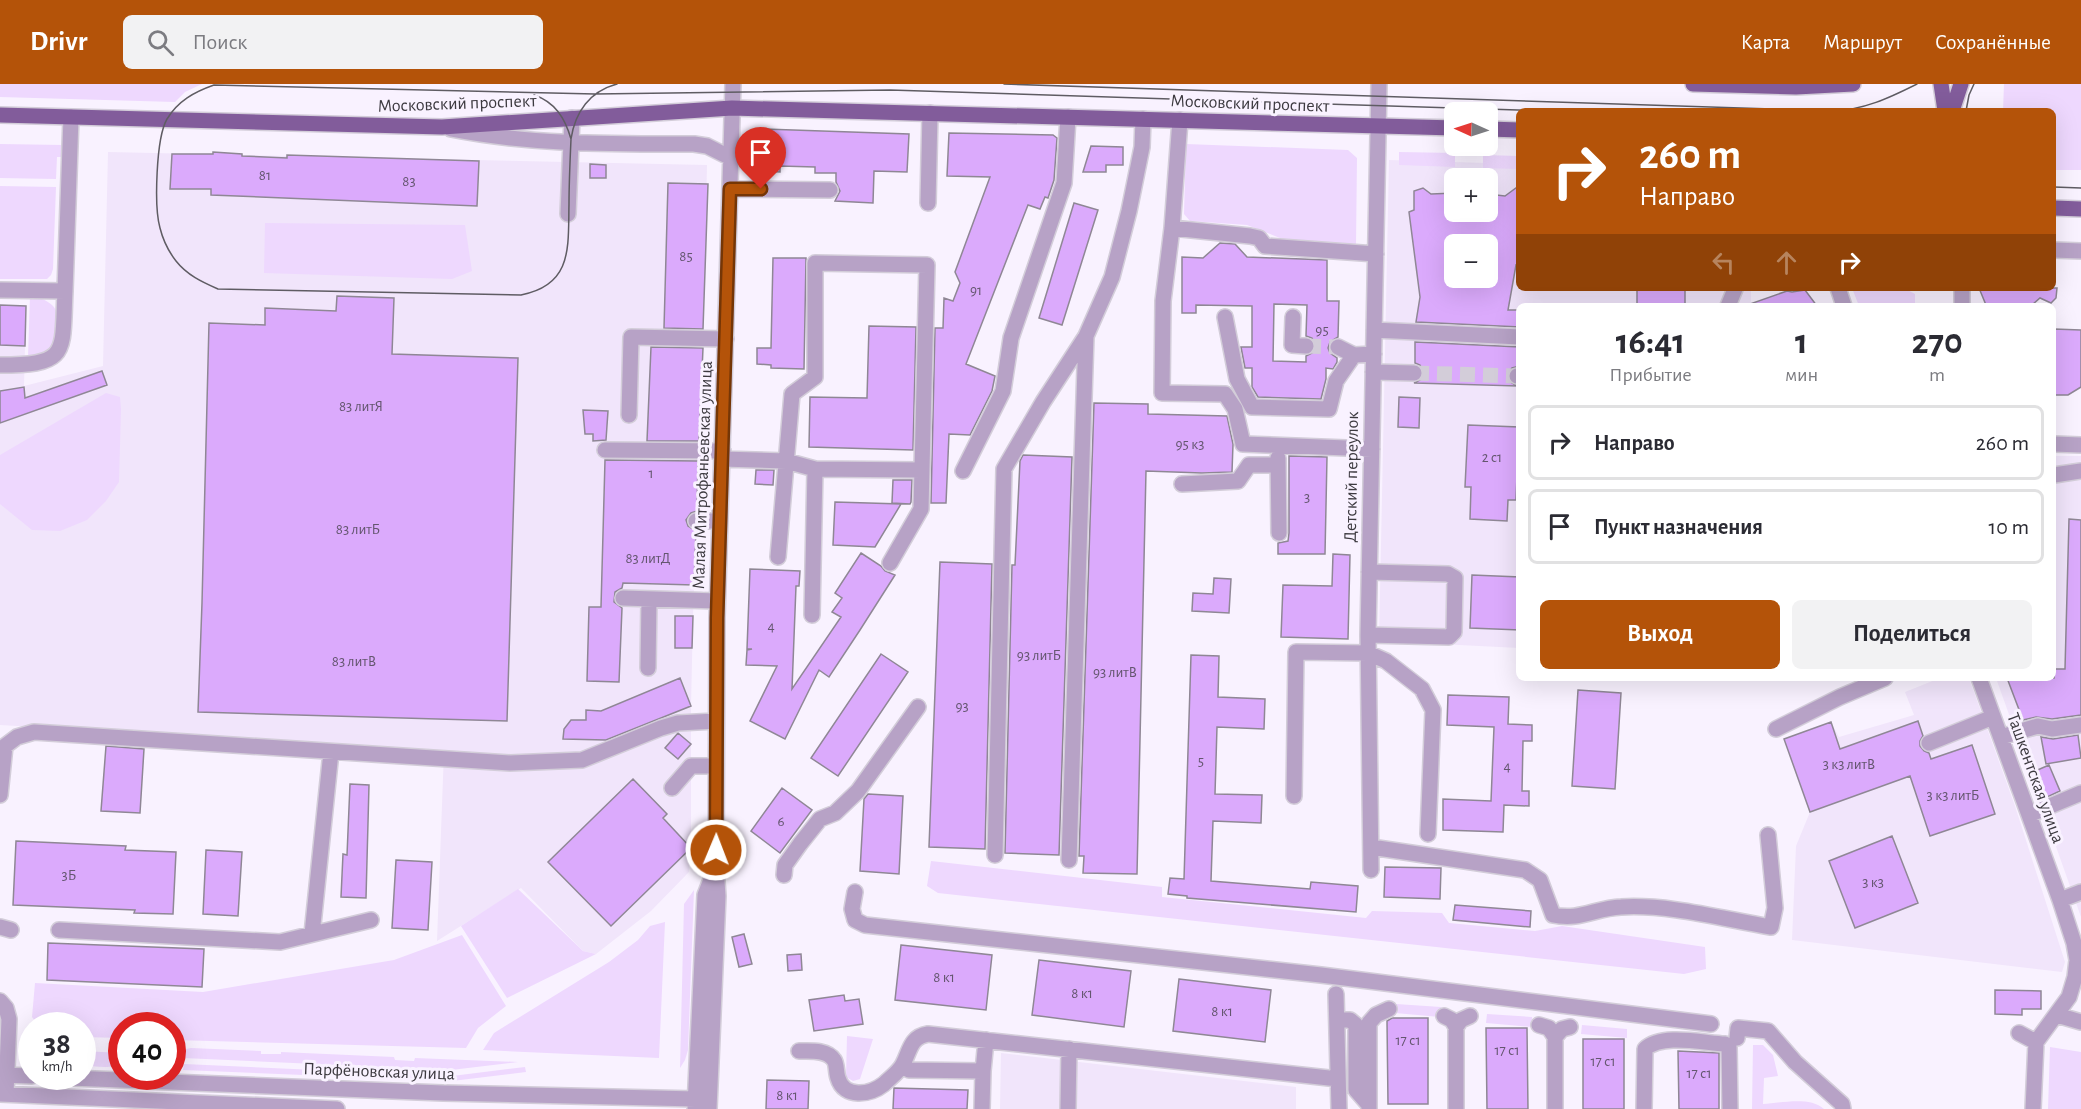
<!DOCTYPE html>
<html lang="ru">
<head>
<meta charset="utf-8">
<style>
	body { margin:0; font-family:"Alegreya Sans",sans-serif; background:#f2f2f3; color:#2b2b33; height:100vh; display:flex; flex-direction:column; font-size:22px; white-space:nowrap }
	* { box-sizing:border-box; margin:0 }
	p { font-size:20px; color:#7c7c81 }
	.icon { flex:none; width:33px; height:33px; fill:none; stroke:currentColor; stroke-width:2; stroke-linecap:round; stroke-linejoin:round }
	.map { position:relative; flex:1; overflow:hidden }
	.sheet { position:absolute; left:1516px; top:219px; width:540px; height:378px; display:flex; flex-direction:column; background:#fff; border-radius:9px; box-shadow:0 6px 24px #0002 }
	.sheet>* { flex:none }
	.hud { position:absolute; left:1516px; top:24px; width:540px; height:183px; border-radius:9px; box-shadow:0 6px 24px #0002; background:#b45309; color:#fff; overflow:hidden }
	.needle { width:39px; rotate:273deg }
	.controls { position:absolute; left:1444px; top:18px; display:grid; gap:12px }
	.controls a { display:grid; place-items:center; width:54px; height:54px; border-radius:9px; background:#fff; box-shadow:0 6px 24px #0002; font-size:30px }
	.speed { position:absolute; left:18px; top:928px; display:flex; gap:12px; font-size:30px; font-weight:700; text-align:center }
	.speed>* { display:grid; place-content:center; width:78px; height:78px; border-radius:50%; background:#fff; box-shadow:0 6px 24px #0002; line-height:1 }
	.speed small { font-size:15px; font-weight:400 }
	.speed .limit { border:9px solid #d22; background:#fff; color:#111 }
	.pin { position:absolute; display:grid; place-items:center; width:51px; height:51px; color:#fff; margin:-62px -26px; border-radius:50% 50% 50% 0; rotate:-45deg; box-shadow:0 0 6px #0007 }
	.pin .icon { rotate:45deg }
	.me { position:absolute; width:66px; margin:-33px; rotate:1deg; stroke-linejoin:round; filter:drop-shadow(0 0 4px #0008) }
	.turn { display:flex; align-items:center; gap:21px; height:126px; padding:0 24px; font-size:27px }
	.turn .icon { width:78px; height:78px; stroke-width:2.5 }
	.turn b { display:block; font-size:42px; line-height:51px }
	.lanes { display:flex; align-items:center; height:57px; padding:0 24px; background:#0003; justify-content:center; gap:30px; direction:ltr }
	.lanes .off { opacity:.35 }
	.eta { display:flex; justify-content:space-evenly; align-items:center; height:102px; text-align:center }
	.eta b { font-size:36px; font-weight:700; line-height:42px }
	.button { display:flex; gap:12px; margin-top:auto; padding:12px 24px }
	.button a { flex:1; height:69px; border-radius:9px; background:#b45309; color:#fff; font-size:24px; font-weight:700; line-height:69px; text-align:center }
	.button a+a { background:#f2f2f3; color:#2b2b33 }
	ul { padding:0; list-style:none }
	li { display:flex; align-items:center; gap:18px; height:75px; margin:0 12px 9px; padding:0 12px; border:3px solid #e1e1e2; border-radius:9px }
	li div { flex:1 }
	li b { display:block; font-size:22px }
	li em { font-style:normal }
	header { display:flex; align-items:center; gap:36px; box-sizing:border-box; height:84px; padding:0 30px; background:#b45309; color:#fff }
	header strong { font-size:28px }
	nav { display:flex; gap:33px; margin-inline-start:auto; font-size:21px }
	.search { width:420px; height:54px; background:#f2f2f3; display:flex; align-items:center; gap:15px; box-sizing:border-box; padding:0 21px; border-radius:9px; color:#7c7c81; font-size:22px }
	.map>svg:first-child { display:block }
	.built { fill:#f1e5fb; fill-rule:evenodd }
	.green { fill:#eed8fe }
	.building { fill:#dbaafc; stroke:#8f8795; stroke-width:1.5; fill-rule:evenodd }
	.lines { fill:none; stroke-linecap:round; stroke-linejoin:round }
	.minor-tunnel { stroke:#d3cdd9; stroke-width:15; stroke-dasharray:15 8; stroke-linecap:butt }
	.minor-casing { stroke:#d3cdd9; stroke-width:18 }
	.major-casing { stroke:#d3cdd9; stroke-width:18 }
	.minor { stroke:#b7a2c6; stroke-width:15 }
	.major { stroke:#825c9b; stroke-width:15 }
	.tram { stroke:#5f5c63; stroke-width:1.5 }
	.route-casing { stroke:#753606; stroke-width:15 }
	.route { stroke:#b45309; stroke-width:10 }
	.labels { text-anchor:middle; stroke-width:6; stroke-linejoin:round; paint-order:stroke }
	.number-label { font-size:15px; fill:#64566f }
	.street-label { font-size:18px; fill:#3d3a40; stroke:#f9f2ff }
</style>
</head>
<body>
<header>
<strong>Drivr</strong>
<div class="search"><svg class="icon" aria-label="search" viewBox="0 0 24 24"><circle cx="10" cy="10" r="6"/><path d="M15 15l6 6"/></svg>Поиск</div>
<nav><a>Карта</a><a>Маршрут</a><a>Сохранённые</a></nav>
</header>
<div class="map">
<svg width="2081" height="1025" viewBox="0 0 2081 1025">
	<rect width="100%" height="100%" fill="#f9f2ff"/>
	<path class="built" d="M108 68 707 81 703 264 693 532 691 622V760L689 788 651 827 596 870 583 867 521 804 437 857 444 667 0 641V221L26 222 24 302 103 282Z
		M1389 76 1519 80 1520 204H1751V222H1520L1519 564 1379 557ZM1455 94H1488V128H1455ZM1455 160H1488V194H1455Z
		M2054 372H2081V833L1996 594H2054Z
		M1940 594H1969L2015 722 2065 878 2062 888 1792 856 1796 762 1810 728 1784 655 1831 638 1839 653 1914 631 1905 608Z
		M1001 969 1296 1003V1025H1000Z"/>
	<path class="green" d="M0 0H202L185 8 175 18 0 13Z
		M2004 0H2081V86H2054V27H2003Z
		M0 60 63 61 62 73H57L56 95 0 94Z
		M1186 60 1348 66 1357 74 1356 161 1285 156 1247 141 1190 137 1184 130Z
		M1399 68 1455 69V83L1399 81Z
		M1483 71 1519 72V85L1483 84Z
		M0 102 56 103 53 185 51 191 47 195H0Z
		M265 139 465 141 472 187 452 195 264 189Z
		M1852 204H1904L1915 210V222H1859Z
		M30 212C66 217 64 244 48 269L28 273Z
		M106 309 120 313 121 325 119 398 106 417 87 436 60 447 32 446 0 420V371Z
		M931 777 1162 803V813L1366 834 1372 827 1442 829 1449 839 1535 847 1562 842 1705 863 1706 885 1684 890 938 809 927 802Z
		M518 805 583 867 596 870 507 914 461 842Z
		M694 806 688 966 685 976 680 984 684 820Z
		M665 838 659 974 483 966 494 949 609 878 638 856 650 842Z
		M462 851 506 922 478 944 466 964 173 956 172 942H122L121 954 83 953 82 942H39L32 933 35 899 203 908 394 876Z
		M1396 920 1441 923 1440 933 1395 929Z
		M1487 930 1532 933V943L1486 939Z
		M1582 941 1627 945V954L1581 950Z
		M847 952 873 955 860 995 853 997 846 993Z
		M1753 961H1763L1773 971 1778 992 1764 994 1763 1020C1781 1019 1810 1012 1824 1025H1752Z
		M2050 963 2081 968V1025H2048Z
		M191 964 261 967V970H281V968L394 973 395 976 414 977 415 974 518 978 451 986 183 974 186 965Z
		M83 967 121 969C122 989 97 982 83 981Z
		M184 980 452 992 525 983 526 988 452 997 183 986Z"/>
	<path class="building" d="M764 45 909 50 907 88 874 87 873 119 835 117 840 107 836 98V89H815V83L780 82V88L762 87 763 70 755 69 756 56H763Z
		M949 49 1053 51 1057 54 1054 96 1048 114 1045 113 1040 125 1028 121 966 280 995 292 992 307 970 351 949 350 946 419H931L935 244H943L944 214 953 217 960 199 955 188 990 93 947 92Z
		M1091 62 1123 63V81H1106V88H1083Z
		M213 68 242 70V72L287 74V71L479 77 477 122 211 111V105H170L172 70H213Z
		M590 80 606 81V94H590Z
		M668 99 708 100 703 245 664 244Z
		M1520 101V182L1516 181 1508 226H1520V243L1416 238 1420 213 1409 128 1414 126V107L1423 104 1431 110 1455 109V128H1488V110L1505 112ZM1455 160H1488V194H1455Z
		M1074 119 1098 126 1062 241 1039 234Z
		M1220 159 1235 160 1247 173 1327 176V217H1339L1338 253 1330 258 1328 264 1330 269 1337 274V278L1333 285 1326 284V295L1321 315 1258 313 1252 303V284H1245L1241 263H1252V222L1196 221V229H1182V173L1203 174ZM1274 220 1307 221 1306 252 1312 254 1316 262 1314 268 1306 272V278L1273 277Z
		M773 174H806L804 285 771 284V281L757 280V264H771Z
		M1637 204H1685V222H1637Z
		M1979 204H2057L2056 214 2051 219 2040 214 2031 222 1986 221Z
		M1805 206 1817 222H1750V220L1787 207 1792 208Z
		M337 212 394 214 392 270 518 274 507 637 198 628 202 519 209 239 265 241V224L336 227Z
		M0 221 26 222 25 262 0 261Z
		M869 242 916 243 913 366 809 363 810 313 867 314Z
		M2054 245 2081 246V303L2068 311H2054Z
		M1415 258 1520 263V282L1512 284 1507 291 1509 297 1517 302 1414 299 1422 295 1424 289 1420 281 1415 279Z
		M651 263 703 264 699 357H647Z
		M102 287 107 301 0 339V307L24 303 25 314Z
		M1399 313 1420 314 1419 344 1398 343Z
		M1094 319 1148 320V330L1227 332 1233 360 1232 388 1202 389 1146 387 1137 790 1083 789 1084 772H1079Z
		M583 326 608 327 606 356 593 357V350H585Z
		M1468 341 1519 343 1516 416H1508L1507 437 1470 435 1471 403H1465Z
		M1023 371 1072 373 1059 771 1005 769 1012 481H1015L1020 377Z
		M1289 372 1327 373 1325 470H1278V459L1288 457 1289 449Z
		M605 376 698 377 697 427 691 429 686 436 688 442 696 447 694 501 623 499 622 504 615 508 614 518 622 524 619 598 587 597 589 523H601Z
		M756 386H774L773 401 755 400Z
		M893 396H912L911 418 910 420 892 419Z
		M835 418 901 420 875 463 833 461Z
		M2069 435 2081 436V631L2052 635 2036 633 2023 636 2007 594H2054V585H2065Z
		M861 469 881 482 885 487 895 491 860 546 829 593 819 586 785 655 750 637 777 582 746 581 747 566 752 565H747L750 485 800 487 799 502H796L792 605 841 533 832 528 842 514 835 509Z
		M1333 470 1350 471 1348 555 1281 553 1283 501 1332 502Z
		M940 478 992 480 985 765 929 763Z
		M1472 491 1520 493V546L1470 544Z
		M1214 494 1231 495 1229 529 1192 527 1193 509 1213 510Z
		M675 532H693L692 564H675Z
		M881 570 908 588 838 692 811 674Z
		M1191 571 1219 572 1218 613 1265 615 1264 645 1217 643 1215 710 1262 711 1261 739 1213 737 1211 797 1310 805 1311 798 1358 802 1356 828 1187 814V812L1168 810 1170 794 1184 795Z
		M680 594 691 622 606 656 563 655 564 645 571 636H586V626L601 627Z
		M1578 606 1621 609 1615 705 1572 702Z
		M1448 611 1509 613 1508 640 1532 641V657H1523L1522 707H1529V722L1504 721 1503 748 1443 746V715L1491 717 1494 643 1447 641Z
		M1918 637 1923 652 1920 657V662L1924 667 1929 669 1931 675 1972 661 1995 730 1930 752 1910 692 1810 728 1784 655 1831 638 1840 665Z
		M678 649 691 660 678 675 665 664Z
		M2078 651 2081 674 2046 680 2041 653 2053 655Z
		M106 662 144 665 140 729 101 727Z
		M2049 681 2060 707 2045 714 2033 688Z
		M633 695 667 730 663 734 691 764 611 842 548 778Z
		M350 700 369 701 366 814 341 813 343 770 347 771Z
		M782 704 812 726 780 769 751 747Z
		M868 710 903 712 899 790 860 787 864 715Z
		M1892 752 1918 819 1855 844 1829 777Z
		M16 757 126 762 125 766 176 768 173 830 134 829 135 826 13 821Z
		M206 766 242 768 238 832 203 830Z
		M396 776 432 778 428 846 392 844Z
		M1385 783 1441 784 1440 815 1384 813Z
		M1455 821 1531 827 1530 843 1453 836Z
		M744 850 752 880 739 883 732 853Z
		M48 859 204 865 202 903 47 896Z
		M901 861 992 871 986 926 895 916Z
		M801 870 802 886 788 887 787 871Z
		M1039 876 1131 887 1124 943 1032 931Z
		M1179 895 1271 906 1265 958 1173 947Z
		M1995 906 2041 907V925H2022V931L1995 930Z
		M844 911 845 917 859 915 863 940 814 947 809 916Z
		M1392 934H1428V1020H1388L1387 937Z
		M1486 944H1527L1528 1025H1487Z
		M1583 955H1624V1025H1583Z
		M1678 967 1719 969V1025H1679Z
		M767 996 809 997 808 1025H766Z
		M894 1004 968 1006 967 1025H893Z"/>
	<g class="lines">
		<path class="minor-tunnel" d="M1306 262 1338 263
			M1414 289 1517 292"/>
		<g class="minor-casing">
			<path id="minor" d="M1180 36 1172 144 1163 217 1162 309 1225 310 1235 325 1243 360 1372 365
				M451 45C531 61 613 60 694 60L707 62 731 74
				M730 105 830 106
				M928 119 930 29
				M568 130 572 34
				M1172 144 1250 152 1259 154 1265 162 1376 170
				M2054 166 2081 167
				M1838 204 1844 222
				M1962 204V222
				M0 206 65 207 71 33
				M1728 222 1735 205
				M1225 233 1237 295 1252 323 1329 325 1336 297 1354 271 1374 270
				M1293 233 1292 261 1306 262
				M1374 246 1520 253
				M1338 263 1354 271
				M0 281C70 281 62 269 65 207
				M1373 288 1414 289
				M1517 292H1520
				M629 331 631 253 726 255
				M2054 360 2081 361
				M605 366 723 367
				M1278 374 1279 449
				M722 375 786 377 815 385 812 531
				M815 385 922 386
				M963 387 1003 307 1011 254 1064 99 1068 33
				M2054 391 2081 387
				M1182 400 1238 397 1249 381H1277
				M696 437H720
				M778 473 792 310 815 293V179L927 181 921 425 890 479
				M623 514 717 517
				M1368 551 1449 553 1454 548 1455 494 1448 490 1369 488
				M648 584 649 515
				M1979 594 2060 816 2074 859 2077 876 2075 893 2069 913 2036 958 2033 1025
				M1776 645 1840 613 1885 594
				M2001 653 2038 642 2052 645 2081 641
				M1929 659 1993 633
				M672 704 691 682H716
				M0 711 5 662 17 653 34 648 510 679 582 676 661 644 678 639 716 637
				M1294 712 1296 568 1368 569 1386 577 1422 605 1433 626 1428 750
				M2029 731 2081 709
				M1371 763 1525 786 1540 796 1553 831C1580 837 1595 824 1621 823 1669 820 1723 835 1771 843L1775 824 1768 751
				M995 771 1004 385 1043 318 1086 252 1112 193 1129 127 1142 63 1143 35
				M1069 776 1086 252
				M1371 786 1368 551 1379 0
				M784 791 785 781 800 760 820 735 835 729 858 707 918 623
				M855 808 852 825 855 836 865 841 1321 891 1711 940
				M2060 816 2081 808
				M0 843 11 846
				M59 846 280 858 371 836
				M312 850 331 668
				M1336 910 1339 1025
				M0 917 6 924 9 935 6 1010
				M2057 931 2081 938
				M1444 932 1452 936 1456 943V1025
				M1337 936H1350L1356 941V1006L1369 1021
				M1539 941 1549 944 1555 953V1025
				M1456 943 1461 936 1470 932
				M2019 949 2036 958
				M1555 953 1562 945 1570 943
				M1737 954 1738 944 1768 947 1795 978 1842 1020 1843 1025
				M799 967C809 967 827 965 834 976 837 980 836 989 838 994 844 1015 870 1011 884 1000 890 994 899 988 903 980 910 967 910 953 928 950L1338 995
				M903 982 909 986 983 987
				M0 991 32 992
				M45 993 443 1009 696 1015 708 1025
				M0 1010 337 1025
				M695 1023 705 811 714 788
				M709 1025 718 812 716 783 717 534 733 0
				M982 1025 983 987 986 956
				M1068 1025 1069 965
				M1369 1025V939L1376 931 1389 925
				M1644 1025 1645 965C1662 949 1703 959 1725 960L1729 963 1730 1025"/>
		</g>
		<g class="major-casing">
			<path id="major" d="M1693 0 1796 3 1853 0
				M1941 0 1945 27
				M1952 27 1961 0
				M0 31 442 43 732 24 1455 44
				M1488 45 1520 46
				M2054 124 2081 125"/>
		</g>
		<use href="#minor" class="minor"/>
		<use href="#major" class="major"/>
		<path class="tram" d="M617 0C590 7 575 28 571 55 570 77 569 99 569 120 568 163 573 201 521 211L218 205C202 198 187 191 176 177 169 168 163 156 160 144 154 123 156 54 167 35 178 17 194 8 214 1L595 10 890 6 1547 27
			M1004 0 1832 27C1864 26 1889 14 1917 0
			M534 11C555 18 565 34 571 55
			M1966 27 1969 11 1974 0
			M2054 103 2081 104"/>
	</g>
	<g class="lines">
		<g class="route-casing">
			<path id="route" d="M716 766 717 534 730 105H761"/>
		</g>
		<use href="#route" class="route"/>
	</g>
	<g class="labels">
		<g class="number-label">
			<text x="265" y="96">81</text>
			<text x="409" y="102">83</text>
			<text x="686" y="177">85</text>
			<text x="976" y="211">91</text>
			<text x="1322" y="251">95</text>
			<text x="361" y="327">83 литЯ</text>
			<text x="1190" y="365">95 к3</text>
			<text x="1492" y="378">2 с1</text>
			<text x="651" y="394">1</text>
			<text x="1307" y="418">3</text>
			<text x="358" y="450">83 литБ</text>
			<text x="648" y="479">83 литД</text>
			<text x="771" y="547">4</text>
			<text x="1039" y="576">93 литБ</text>
			<text x="354" y="582">83 литВ</text>
			<text x="1115" y="593">93 литВ</text>
			<text x="962" y="627">93</text>
			<text x="1201" y="682">5</text>
			<text x="1849" y="685">3 к3 литВ</text>
			<text x="1507" y="687">4</text>
			<text x="1953" y="716">3 к3 литБ</text>
			<text x="781" y="742">6</text>
			<text x="69" y="796">3Б</text>
			<text x="1873" y="803">3 к3</text>
			<text x="944" y="898">8 к1</text>
			<text x="1082" y="914">8 к1</text>
			<text x="1222" y="932">8 к1</text>
			<text x="1408" y="961">17 с1</text>
			<text x="1507" y="971">17 с1</text>
			<text x="1603" y="982">17 с1</text>
			<text x="1699" y="994">17 с1</text>
			<text x="787" y="1016">8 к1</text>
		</g>
		<g class="street-label">
			<text transform="translate(457 19) rotate(-2)" y="6">Московский проспект</text>
			<text transform="translate(1250 19) rotate(2)" y="6">Московский проспект</text>
			<text transform="translate(702 391) rotate(-88)" y="6">Малая Митрофаньевская улица</text>
			<text transform="translate(1351 393) rotate(-89)" y="6">Детский переулок</text>
			<text transform="translate(2036 694) rotate(70)" y="6">Ташкентская улица</text>
			<text transform="translate(379 987) rotate(2)" y="6">Парфёновская улица</text>
		</g>
	</g>
</svg>
<div class="controls">
<a><svg class="needle" viewBox="-14 -14 28 28"><path d="M0-13l5 13h-10z" fill="#e53935"/><path d="M0 13l5-13h-10z" fill="#7c7c81"/></svg></a>
<a>+</a>
<a>−</a>
</div>
<div class="speed"><div>38<small>km/h</small></div><div class="limit">40</div></div>
<div class="pin" style="left:761px;top:105px;background:#d93025"><svg class="icon" aria-label="arrive" viewBox="0 0 24 24"><path d="M6 21V4h12l-3 4 3 4H6"/></svg></div>
<svg class="me" style="left:716px;top:766px" viewBox="-20 -20 40 40"><circle r="17" fill="#b45309" stroke="#fff" stroke-width="3"/><path d="M0-11L8 9 0 5-8 9z" fill="#fff"/></svg>
<div class="hud">
<div class="turn"><svg class="icon" aria-label="right" viewBox="0 0 24 24"><path d="M7 20v-9h11M14 6l5 5-5 5"/></svg><div><b>260 m</b>Направо</div></div>
<div class="lanes"><svg class="icon off" aria-label="left" viewBox="0 0 24 24"><path d="M17 20v-9H6M10 6l-5 5 5 5"/></svg><svg class="icon off" aria-label="ahead" viewBox="0 0 24 24"><path d="M12 20V5M6 11l6-6 6 6"/></svg><svg class="icon" aria-label="right" viewBox="0 0 24 24"><path d="M7 20v-9h11M14 6l5 5-5 5"/></svg></div>
</div>
<section class="sheet">
<div class="eta">
<div><b>16:41</b><p>Прибытие</p></div>
<div><b>1</b><p>мин</p></div>
<div><b>270</b><p>m</p></div>
</div>
<ul>
<li><svg class="icon" aria-label="right" viewBox="0 0 24 24"><path d="M7 20v-9h11M14 6l5 5-5 5"/></svg><div><b>Направо</b></div><em>260 m</em></li>
<li><svg class="icon" aria-label="arrive" viewBox="0 0 24 24"><path d="M6 21V4h12l-3 4 3 4H6"/></svg><div><b>Пункт назначения</b></div><em>10 m</em></li>
</ul>
<div class="button"><a>Выход</a><a>Поделиться</a></div>
</section>
</div>
</body>
</html>
